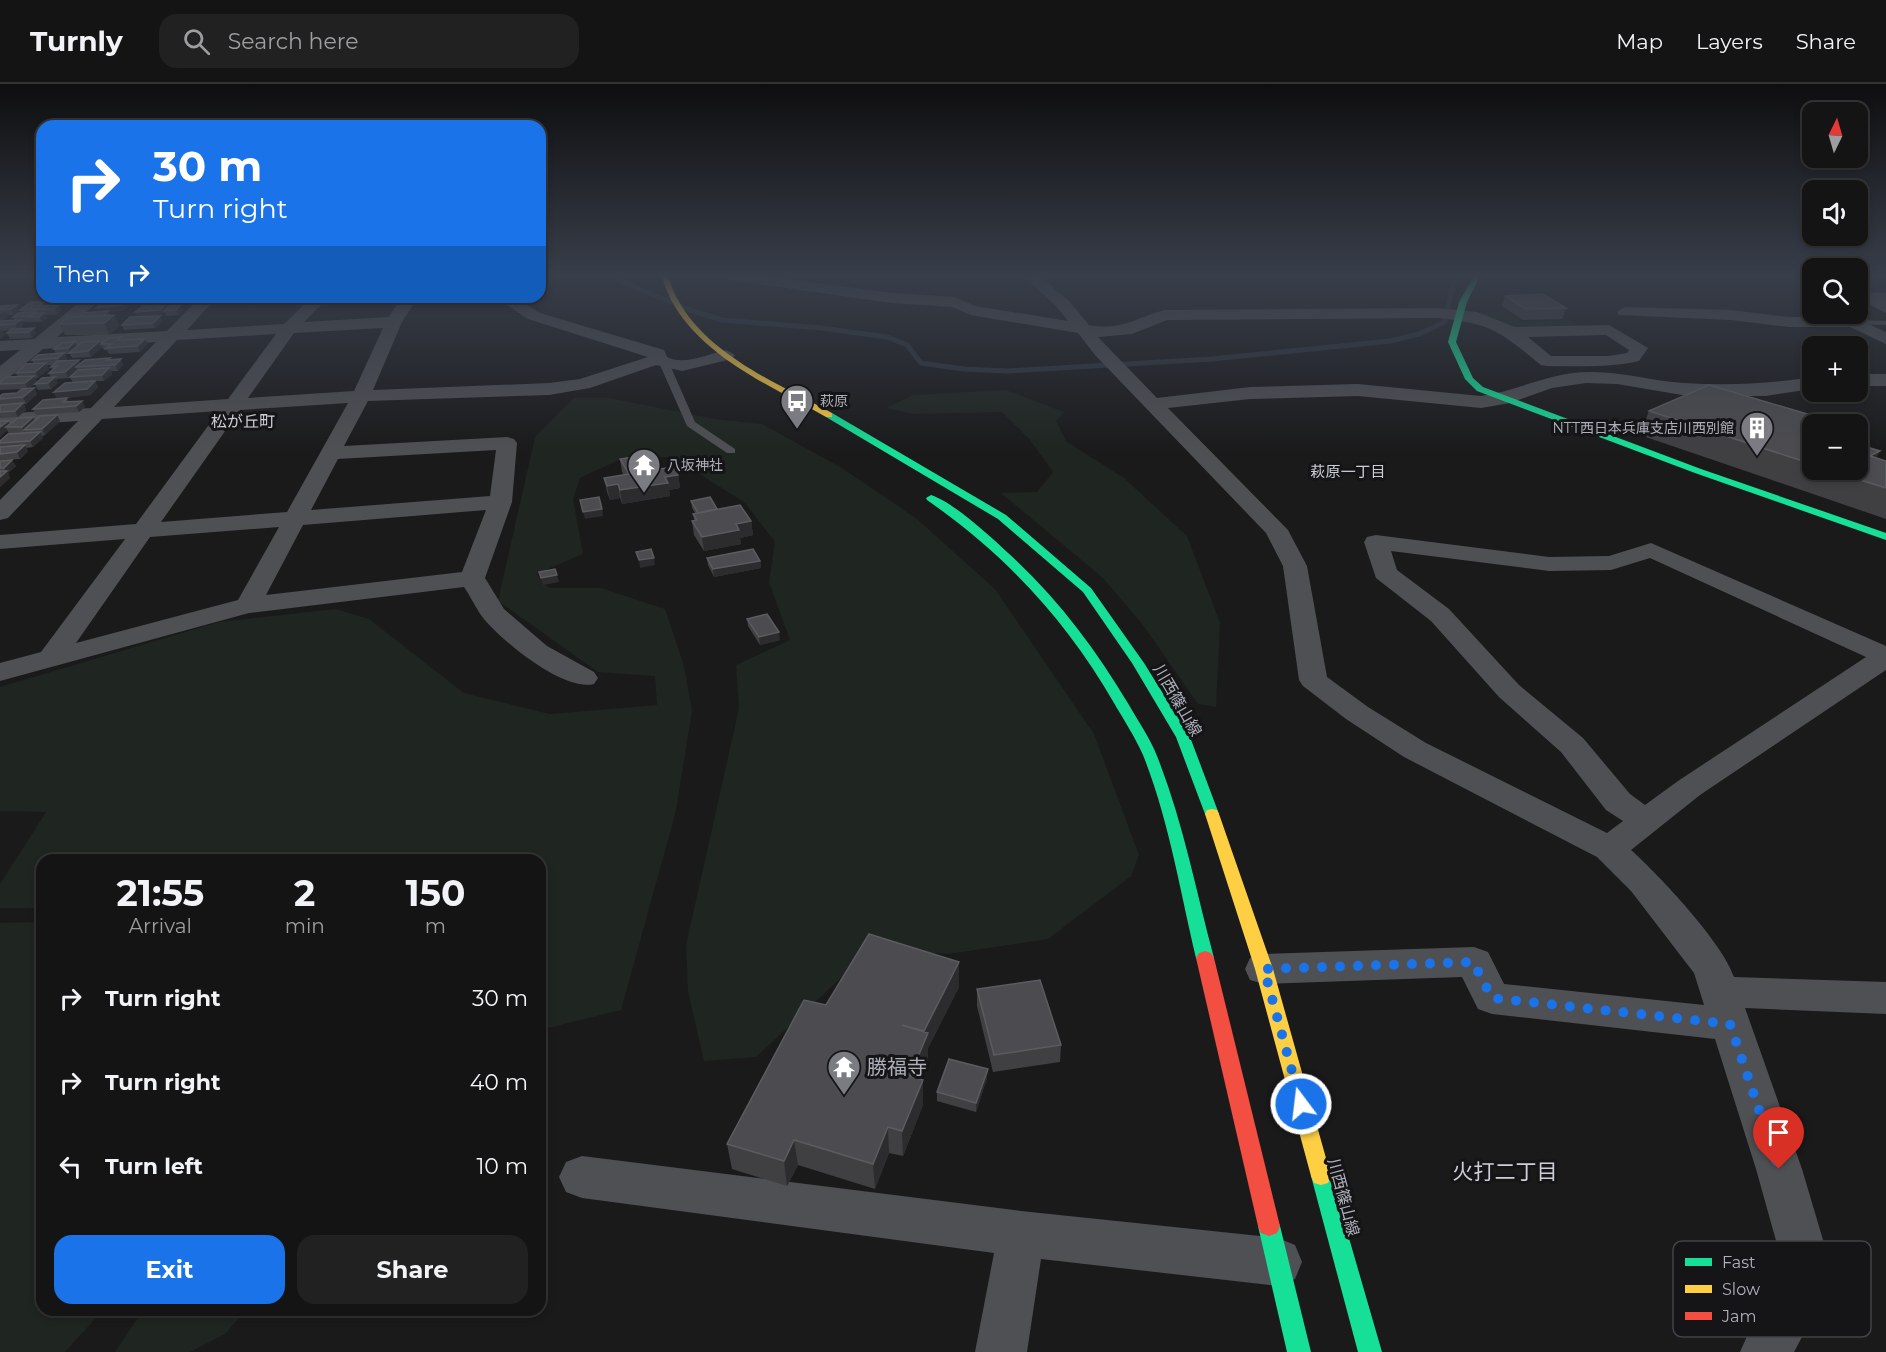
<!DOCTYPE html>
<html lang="en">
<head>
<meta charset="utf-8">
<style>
	body { margin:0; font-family:Montserrat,"Noto Sans JP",sans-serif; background:#212122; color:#f1f3f6; height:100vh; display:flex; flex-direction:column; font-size:22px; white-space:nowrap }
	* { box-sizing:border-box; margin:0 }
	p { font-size:20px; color:#9d9ea0 }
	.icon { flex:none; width:33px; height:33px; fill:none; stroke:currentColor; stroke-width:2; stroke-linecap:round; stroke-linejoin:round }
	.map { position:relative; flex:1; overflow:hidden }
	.sheet { position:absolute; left:36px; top:770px; width:510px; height:462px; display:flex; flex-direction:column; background:#141414; border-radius:18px; box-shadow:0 3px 9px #0003,0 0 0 2px #333334 }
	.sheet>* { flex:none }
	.top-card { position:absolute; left:36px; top:36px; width:510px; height:183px; border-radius:18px; box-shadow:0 3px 9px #0003,0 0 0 2px #333334; background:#1a73e8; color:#fff; overflow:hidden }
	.needle { width:39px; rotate:5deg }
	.fabs { position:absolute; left:1802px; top:18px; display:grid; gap:12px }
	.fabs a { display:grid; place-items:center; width:66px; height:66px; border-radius:12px; background:#141414; box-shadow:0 3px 9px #0003,0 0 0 2px #333334; font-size:30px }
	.pin { position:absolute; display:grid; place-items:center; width:51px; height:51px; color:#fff; margin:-62px -26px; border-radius:50% 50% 50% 0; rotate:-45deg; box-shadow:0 0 6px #0007 }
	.pin .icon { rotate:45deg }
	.me { position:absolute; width:66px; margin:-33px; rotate:345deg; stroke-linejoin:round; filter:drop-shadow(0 0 4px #0008) }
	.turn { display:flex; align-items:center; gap:21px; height:126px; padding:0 18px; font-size:27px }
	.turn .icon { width:78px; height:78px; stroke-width:2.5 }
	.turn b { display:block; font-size:42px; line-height:51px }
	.then { display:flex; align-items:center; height:57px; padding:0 18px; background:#0003; gap:12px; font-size:22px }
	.eta { display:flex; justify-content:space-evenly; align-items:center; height:102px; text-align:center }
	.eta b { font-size:36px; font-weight:700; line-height:42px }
	.button { display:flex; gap:12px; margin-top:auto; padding:12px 18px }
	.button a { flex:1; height:69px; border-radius:18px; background:#1a73e8; color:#fff; font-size:24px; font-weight:700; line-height:69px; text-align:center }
	.button a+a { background:#212122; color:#f1f3f6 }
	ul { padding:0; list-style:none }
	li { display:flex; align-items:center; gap:18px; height:84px; padding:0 18px }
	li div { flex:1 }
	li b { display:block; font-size:22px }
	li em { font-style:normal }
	header { display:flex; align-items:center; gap:36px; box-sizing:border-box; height:84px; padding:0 30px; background:#141414; border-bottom:2px solid #333334 }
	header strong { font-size:28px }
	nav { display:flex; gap:33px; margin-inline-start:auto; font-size:21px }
	.search { width:420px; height:54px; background:#212122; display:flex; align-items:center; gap:15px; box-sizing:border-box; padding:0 21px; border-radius:18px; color:#9d9ea0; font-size:22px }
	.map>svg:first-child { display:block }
	.green { fill:#1f2520 }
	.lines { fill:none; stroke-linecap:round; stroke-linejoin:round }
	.stream { stroke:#2e343c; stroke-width:5 }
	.lane { fill:#4f5053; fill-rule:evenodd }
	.street { fill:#4f5053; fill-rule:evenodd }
	.fast { fill:#16e098; fill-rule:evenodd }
	.slow { fill:#ffcf43; fill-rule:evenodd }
	.jam { fill:#f24e42; fill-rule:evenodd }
	.wall { fill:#404043; fill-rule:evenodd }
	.shaded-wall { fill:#2c2c2e }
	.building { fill:#4c4c50; stroke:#5b5c60; stroke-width:1.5 }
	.route { stroke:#1a73e8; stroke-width:10; stroke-dasharray:0 18 }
	.labels { text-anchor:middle; stroke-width:6; stroke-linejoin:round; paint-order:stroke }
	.far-poi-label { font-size:14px; fill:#adb0ba; stroke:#151417; text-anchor:start }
	.far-neighbourhood-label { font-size:15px; fill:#cdcfd7; stroke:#151417 }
	.far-quarter-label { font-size:16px; fill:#cdcfd7; stroke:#151417 }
	.street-label { font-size:16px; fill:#adb0ba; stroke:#151417 }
	.near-poi-label { font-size:20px; fill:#adb0ba; stroke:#151417; text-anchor:start }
	.near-neighbourhood-label { font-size:21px; fill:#cdcfd7; stroke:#151417 }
	.key { fill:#151417; stroke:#434348; stroke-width:1.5 }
	.key-label { font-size:16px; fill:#adb0ba }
</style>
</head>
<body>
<header>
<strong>Turnly</strong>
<div class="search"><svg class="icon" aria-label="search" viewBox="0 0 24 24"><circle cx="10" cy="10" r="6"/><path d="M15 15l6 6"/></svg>Search here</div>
<nav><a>Map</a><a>Layers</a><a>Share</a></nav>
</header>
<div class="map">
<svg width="1886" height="1268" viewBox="0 0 1886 1268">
	<rect width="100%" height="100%" fill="#1a1a1b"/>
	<path class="green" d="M1503 228 1522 238 1569 236 1582 244 1524 246 1477 229Z
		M1006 306 1064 328 1056 337 1066 357 1124 394 1187 452 1220 539 1216 623 1198 620 1143 541 1103 494 1001 409 1037 408 1053 388 1030 356 1002 328 914 330 886 324 913 311Z
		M574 314H609L715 335 762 340 842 384 917 435 995 505 1094 650 1139 771 1131 792 1048 855 949 870 872 865 756 973 704 977 688 907 686 861 739 624 736 581 790 556 769 498 775 458 745 419 673 373 621 375 580 394 573 415 583 470 536 490 549 504H601L665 525 684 582 692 626 676 727 621 926 540 946V776H42V824H0V800L46 728 0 727V603L219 538 336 525 369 535 464 609 550 630 657 621 655 592 598 588 498 517 535 353Z
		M42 838V1226H103L65 1268H0V839Z
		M143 1226H246L225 1250 190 1268H115Z"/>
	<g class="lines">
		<path class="stream" d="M603 190 690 226 722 236 821 244 887 253 907 261 921 279 964 285 1007 287 1212 275 1390 257 1419 250 1445 238 1455 190"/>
		<path class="lane" d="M1853 236 1886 237V241L1850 240 1849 238Z
			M665 278 670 281 695 338 735 365V369H727L687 342 660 281Z"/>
		<path class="street" d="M708 190H750L892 209 955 213 975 222 1068 237 1057 223 1021 190H1037L1069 217 1089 241C1122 247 1135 234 1165 226L1437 224 1477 228 1515 243 1609 241 1648 264 1639 277C1609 284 1578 282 1547 282L1541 281C1499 247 1491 239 1437 234L1167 236 1132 250 1098 253 1157 314 1250 303 1358 300 1481 312C1517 307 1551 288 1588 288 1621 287 1651 297 1684 299 1727 302 1769 300 1812 293V305L1765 312H1718L1682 311 1617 300 1586 299 1552 304 1510 319 1481 324 1358 312 1250 315 1168 324 1288 446 1307 482 1327 593 1368 623 1426 659 1607 749 1623 737 1606 726 1561 668 1499 613 1431 537 1376 494 1364 458 1367 453 1376 451 1549 473 1609 472 1651 459 1886 562V586L1700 711 1631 766C1660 792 1722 858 1734 893L1886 898V930L1745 924 1802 1085 1834 1193 1794 1268H1740L1748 1250 1785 1189 1756 1085 1715 955 1492 930 1478 925 1462 893 1264 900 1250 896 1245 885 1250 874 1264 870 1474 863 1488 868 1504 900 1704 921 1694 889 1631 807 1597 773 1404 673 1346 635 1303 602 1299 596 1283 482 1266 449 1095 271 1078 249 971 231 952 223 892 219 715 194ZM1606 251 1629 266 1627 269 1609 272H1551L1528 253ZM1391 467 1549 487 1611 486 1650 474 1866 573 1678 697 1645 721 1630 710 1583 654 1519 601 1449 525 1397 486Z
			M1800 190H1812V198Z
			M1867 208 1886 209V229L1861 216 1859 213Z
			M1810 211 1812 212V222L1802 216Z
			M86 213H104L57 253 167 247 200 213H217L187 246 284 240 312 213H329L304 238 389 233 402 213H418L402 238 373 306 549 299 580 295 648 273 528 235 495 213H514L540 229 664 266 667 273C684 282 708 270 726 266L735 271 732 275 682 287 656 281 590 304 549 311 368 317 344 362 507 353 514 355 517 359 512 418 485 494 504 525 547 562 594 588 598 594 594 600C564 608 503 558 484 535 476 525 471 513 464 503L249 529 0 597V579L41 568 125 455 0 465V451L136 440 219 327 102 335 8 434 0 436V416L78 337 0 342V330L91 324 156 258 43 265 7 295 0 297V282L20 266 0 267V257L34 255ZM383 244 354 307 248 314 294 249ZM276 250 228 315 114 323 177 256ZM348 319 287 428 161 438 240 326ZM496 366 490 412 311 426 338 375ZM486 426 462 488 266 511 303 441ZM279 443 238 516 76 559 150 453Z
			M1625 223 1731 226 1789 233H1853L1886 248V260L1850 243H1789L1731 236 1619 231 1617 228Z
			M1857 290H1886V302H1857Z
			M582 1072 1021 1127 1278 1154 1295 1161 1302 1178 1295 1195 1278 1202 1041 1175 1027 1268H975L994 1169 582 1114 566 1108 559 1093 566 1078Z"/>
		<path class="fast" d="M1475 190H1481L1467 218 1456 258 1473 294 1483 303 1701 385 1886 449V456L1695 389 1477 307 1465 295 1448 258 1459 218Z
			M826 329H832L1006 431 1091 504 1144 579 1190 653 1219 730 1217 734H1207L1205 730 1176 653 1132 579 1083 508 998 435 826 333Z
			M931 411C953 418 990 452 1007 468 1056 512 1095 564 1129 621 1138 637 1150 654 1157 672 1183 737 1196 807 1214 874L1211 879 1205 881 1199 879 1196 874C1180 807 1169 736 1143 671 1135 653 1124 636 1114 619 1067 537 1005 470 927 416L926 414Z
			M1321 1083 1328 1085 1331 1092 1382 1268H1358L1311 1092 1314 1085Z
			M1269 1132 1277 1135 1280 1142 1311 1268H1287L1258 1142 1261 1135Z"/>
		<path class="slow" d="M661 190H667C671 199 673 208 678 216 709 272 779 300 832 329V333H826C771 302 703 274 671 216 667 208 664 199 661 190Z
			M1212 725 1217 726 1219 730 1273 885 1331 1092 1328 1099 1321 1101 1314 1099 1311 1092 1255 885 1205 730 1207 726Z"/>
		<path class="jam" d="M1205 867 1211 869 1214 874 1280 1142 1277 1149 1269 1152 1261 1149 1258 1142 1196 874 1199 869Z"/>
	</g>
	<path class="wall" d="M1505 212 1566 224 1562 235 1523 236 1502 222Z
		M105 213H137L138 215 133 220H127L128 223 124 226 109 228 110 231H114L119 242 109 251H65L60 240 79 233 98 228 96 224 102 219 100 216Z
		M175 213H192L193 215 186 221 180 222 182 227 178 231 166 232 165 228 162 231 155 232 163 237 155 244 124 246 122 241 137 233 135 228 143 223 142 221 173 215ZM172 219 174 222 165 225Z
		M46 221 62 226 57 230 45 231 47 234 42 238H22L23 241 19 245 36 250 32 254 10 255 7 249 11 246 2 247 5 251 0 255V222L19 226 13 231H7L8 232 2 237 15 236 13 233 21 229 20 226Z
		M122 253 123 256 148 260 140 268 109 270 107 266H104L102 263 91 273 72 274 70 270H65L67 275 65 277 79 276 80 279 110 274 111 276 123 281 118 287H111L112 290 104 297H95L98 303 90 311 57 315 54 308 73 299 70 293 77 285 68 294 56 295 58 299 51 305 38 306 35 300 51 293 49 289 53 286 51 283 53 281H47L49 285 38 294H35L37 298 29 304H34L37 310 26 320H24L26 326 18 333 0 334V312L17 309 22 305 0 306V298L17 292 16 289 34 280 32 276 56 270 54 265 102 260Z
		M67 314 68 317H82L85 323 79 328 36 331 33 325Z
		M1649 327 1812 340V386H1857L1876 374 1886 377V435L1640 351Z
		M57 331 60 337 45 351 42 352 43 354 33 363 26 364 28 367 20 375 0 376V357L9 350 7 346 0 353V337H8L10 341Z
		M620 375 645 387 678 391 680 404 669 406 670 412 622 420 620 414 610 416 607 408 604 394 624 391 622 388Z
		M0 377 16 382 8 389 10 394 0 403Z
		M691 417 751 437 753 451 740 454 741 460 704 467 694 451 692 437 694 436 693 430 695 429 692 424Z
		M707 474 760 477 761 484 714 493 708 481Z
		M747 535 780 556 760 561 748 542Z
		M959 903 928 964V975L920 995 923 1021 903 1072 889 1069 875 1105 798 1081 787 1102 732 1085 727 1060 826 921Z
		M977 905 1061 961 1060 978 993 988 977 922Z
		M987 994 976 1028 937 1017V1008Z"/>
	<path class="shaded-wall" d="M132 213H137L138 215 133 220 130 214Z
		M171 213H172L174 216 172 217V219L164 227 165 228 162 231 138 234 135 228 164 222 163 220Z
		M187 213H192L193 215 186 221 184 216Z
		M126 217 128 223 124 226 109 228 111 232 104 239 96 224Z
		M17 221 19 226 13 231 11 225Z
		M59 221 62 226 57 230 54 225Z
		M180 221 182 227 178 231 176 226Z
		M5 227 8 232 0 238V231Z
		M44 229 47 234 42 238 39 233Z
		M114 231 119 242 109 251 104 239Z
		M160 232 163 237 155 244 153 239Z
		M21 236 23 241 18 246 15 240Z
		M34 244 36 250 32 254 29 248Z
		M2 246 5 251 0 255V247Z
		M145 255 148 260 140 268 137 262Z
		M100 257 102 263 91 273 88 267Z
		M75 258 78 264 71 269 68 264Z
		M64 269 67 275 61 280 58 274Z
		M121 275 123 281 118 287 115 281Z
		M79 276 81 282 76 283 77 285 68 294 65 288Z
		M46 279 49 285 38 294 35 288Z
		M109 284 112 290 104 297 102 291Z
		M34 292 37 298 28 305 25 299Z
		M55 293 58 299 51 305 48 299Z
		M95 297 98 303 90 311 57 315 54 308Z
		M34 304 37 310 26 320 23 313Z
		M82 317 85 323 79 328 76 322Z
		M23 319 26 326 18 333 15 327Z
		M57 331 60 337 45 351 42 345Z
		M33 333 36 339 24 346 25 349 22 343Z
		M8 337 11 343H6L7 346 0 353V343Z
		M40 348 43 354 33 363 30 357Z
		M25 361 28 367 20 375 17 368Z
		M1880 367 1867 392 1870 372Z
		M12 376 16 382 8 389 10 394 0 403V393L6 388 4 384Z
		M678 391 680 404 669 406 670 412 622 420 620 406 665 393Z
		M618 400 620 414 610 416 607 402Z
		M602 425 603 432 585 435 583 428Z
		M751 437 753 451 740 454 741 460 704 467 702 453 736 440Z
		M654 474 655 481 640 484 639 476Z
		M760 477 761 484 714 493 713 485Z
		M557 491 559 498 543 501 541 494Z
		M779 548 780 556 760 561 759 553Z
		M959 878V903L928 964V975L910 1018V992L924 959V947Z
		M988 985 987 994 976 1028V1019Z
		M923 996V1021L903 1072 902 1047Z
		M888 1043 889 1069 875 1105 873 1080Z
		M794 1056 798 1081 787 1102 784 1077Z"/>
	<path class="building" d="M1542 210 1566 224 1526 225 1505 212Z
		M105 213H132L130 214 100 216Z
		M152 213H171L163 220 142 221Z
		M175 213H187L184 216 172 217Z
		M126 217 122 221 96 224 103 218Z
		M31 218H44L39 222 59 221 54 225 20 226Z
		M17 221 11 225 0 226 1 222Z
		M180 221 176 226 164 227 169 222Z
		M164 222 160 226 135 228 142 223Z
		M108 227 103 232 79 233 83 229Z
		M35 228 30 232 13 233 18 229Z
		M36 229H44L39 233H31Z
		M114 231 104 239 60 240 68 233Z
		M160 232 153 239 122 241 130 233Z
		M21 236 15 240 0 241V237Z
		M34 244 29 248 7 249 12 245Z
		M122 253 118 256 145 255 137 262 106 264 111 260H101L108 254Z
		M100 257 88 267 69 269 82 258Z
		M75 258 68 264 54 265 62 259Z
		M64 269 58 274 32 276 38 271Z
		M110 274 107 276 121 275 115 281 76 283 85 276Z
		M79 276 65 288 49 289 57 282 51 283 57 277Z
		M46 279 35 288 16 289 26 280Z
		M109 284 102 291 70 293 78 286Z
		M34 292 25 299 0 300V298L6 293Z
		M55 293 48 299 35 300 42 294Z
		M95 297 87 305 54 308 65 299Z
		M1709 301 1841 340H1812V380L1649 327Z
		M34 304 23 313 0 315V312L3 310 17 309 22 305Z
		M67 314 63 318 82 317 76 322 33 325 43 316Z
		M23 319 15 327 0 328V321Z
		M57 331 42 345 24 346 40 332Z
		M33 333 22 343H6L18 334Z
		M0 337H8L0 343Z
		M40 348 30 357 0 359V357L8 350Z
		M1857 360 1880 367 1870 372 1886 377V404L1828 386H1857Z
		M25 361 17 368 0 370V363Z
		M640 372 645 387 674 383 678 391 665 393 668 399 620 406 618 400 607 402 604 394 629 390 620 375Z
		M12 376 4 384H0V377Z
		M0 387H7L0 393Z
		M599 413 602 425 583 428 580 416Z
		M710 413 717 425 698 429 691 417Z
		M740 421 751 437 736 440 739 446 702 453 692 437 697 436 693 430Z
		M651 465 654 474 639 476 636 468Z
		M753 465 760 477 713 485 707 474Z
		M555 485 557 491 541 494 539 488Z
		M767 530 779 548 759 553 747 535Z
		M869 850 959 878 924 947 902 941 928 949 910 992 923 996 902 1047 888 1043 873 1080 794 1056 784 1077 727 1060 804 916 826 921Z
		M1040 896 1061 961 994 971 977 905Z
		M949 975 988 985 976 1019 937 1008Z"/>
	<linearGradient id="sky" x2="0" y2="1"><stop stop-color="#0e0e0f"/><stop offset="0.52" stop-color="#383e4a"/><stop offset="1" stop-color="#383e4a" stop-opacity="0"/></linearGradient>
	<rect width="1886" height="368" fill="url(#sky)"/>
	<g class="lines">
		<path class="route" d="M1301 1020 1264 885 1473 878 1492 914 1730 940 1779 1085"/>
	</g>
	<defs>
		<g id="bus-pin" transform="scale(1.725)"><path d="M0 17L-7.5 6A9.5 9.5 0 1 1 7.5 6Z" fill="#7a7c82" stroke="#151417"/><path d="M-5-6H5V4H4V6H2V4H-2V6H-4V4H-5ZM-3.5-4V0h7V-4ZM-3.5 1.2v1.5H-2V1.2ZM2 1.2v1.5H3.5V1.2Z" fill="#fff"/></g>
		<g id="building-pin" transform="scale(1.725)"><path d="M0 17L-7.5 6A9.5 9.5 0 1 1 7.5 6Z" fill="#7a7c82" stroke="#151417"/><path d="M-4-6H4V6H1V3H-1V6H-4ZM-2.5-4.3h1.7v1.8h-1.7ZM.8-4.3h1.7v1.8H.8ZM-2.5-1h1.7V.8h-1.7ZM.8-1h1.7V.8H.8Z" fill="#fff"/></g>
		<g id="temple-pin" transform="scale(1.725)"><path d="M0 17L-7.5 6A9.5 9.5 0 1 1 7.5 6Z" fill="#7a7c82" stroke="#151417"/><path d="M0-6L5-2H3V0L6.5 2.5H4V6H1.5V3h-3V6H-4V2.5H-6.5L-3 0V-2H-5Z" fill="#fff"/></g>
	</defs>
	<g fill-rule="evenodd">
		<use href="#bus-pin" x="797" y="317"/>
		<use href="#building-pin" x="1757" y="344"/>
		<use href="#temple-pin" x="644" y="381"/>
		<use href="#temple-pin" x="844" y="983"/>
	</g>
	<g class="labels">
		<g class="far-poi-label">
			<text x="820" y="322">萩原</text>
			<text x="1734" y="349" text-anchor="end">NTT西日本兵庫支店川西別館</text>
			<text x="667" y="386">八坂神社</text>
		</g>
		<g class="far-neighbourhood-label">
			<text x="1348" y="393">萩原一丁目</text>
		</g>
		<g class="far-quarter-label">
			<text x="243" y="343">松が丘町</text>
		</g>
		<g class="street-label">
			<text transform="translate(1178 616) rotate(60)" y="6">川西篠山線</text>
			<text transform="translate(1344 1113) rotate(75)" y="6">川西篠山線</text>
		</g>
		<g class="near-poi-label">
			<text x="867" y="990">勝福寺</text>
		</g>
		<g class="near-neighbourhood-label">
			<text x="1505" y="1095">火打二丁目</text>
		</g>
	</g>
	<rect x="1673" y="1157" width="198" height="96" rx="9" class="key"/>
	<rect x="1685" y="1174" width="27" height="8" fill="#16e098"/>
	<rect x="1685" y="1201" width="27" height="8" fill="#ffcf43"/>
	<rect x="1685" y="1228" width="27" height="8" fill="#f24e42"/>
	<g class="key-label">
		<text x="1722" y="1184">Fast</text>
		<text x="1722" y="1211">Slow</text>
		<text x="1722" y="1238">Jam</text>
	</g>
</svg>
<div class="fabs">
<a><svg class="needle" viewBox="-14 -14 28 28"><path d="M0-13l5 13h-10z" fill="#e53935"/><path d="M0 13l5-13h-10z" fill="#9d9ea0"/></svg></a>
<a><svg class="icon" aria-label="sound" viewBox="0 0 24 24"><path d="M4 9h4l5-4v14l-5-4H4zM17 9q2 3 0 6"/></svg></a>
<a><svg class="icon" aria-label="search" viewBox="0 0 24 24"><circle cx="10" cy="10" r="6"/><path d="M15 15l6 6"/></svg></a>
<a>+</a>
<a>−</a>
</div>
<div class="pin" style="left:1779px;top:1085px;background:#d93025"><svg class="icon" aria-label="arrive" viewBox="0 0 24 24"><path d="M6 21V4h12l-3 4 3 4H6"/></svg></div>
<svg class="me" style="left:1301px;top:1020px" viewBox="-20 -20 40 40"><circle r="17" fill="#1a73e8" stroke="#fff" stroke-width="3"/><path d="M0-11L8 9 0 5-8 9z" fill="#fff"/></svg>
<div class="top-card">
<div class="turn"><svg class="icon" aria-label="right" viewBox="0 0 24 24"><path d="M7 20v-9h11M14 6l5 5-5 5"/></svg><div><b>30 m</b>Turn right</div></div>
<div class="then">Then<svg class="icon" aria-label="right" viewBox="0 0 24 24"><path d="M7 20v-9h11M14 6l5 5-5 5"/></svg></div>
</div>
<section class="sheet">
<div class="eta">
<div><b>21:55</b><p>Arrival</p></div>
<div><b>2</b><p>min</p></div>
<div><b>150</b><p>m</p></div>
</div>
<ul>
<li><svg class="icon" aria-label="right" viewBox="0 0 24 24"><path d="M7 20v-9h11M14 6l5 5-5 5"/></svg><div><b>Turn right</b></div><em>30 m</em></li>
<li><svg class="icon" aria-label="right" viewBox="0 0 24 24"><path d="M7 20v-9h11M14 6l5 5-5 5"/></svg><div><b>Turn right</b></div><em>40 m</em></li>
<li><svg class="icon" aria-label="left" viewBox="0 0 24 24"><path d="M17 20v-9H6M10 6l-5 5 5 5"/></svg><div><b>Turn left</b></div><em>10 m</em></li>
</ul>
<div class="button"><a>Exit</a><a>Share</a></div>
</section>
</div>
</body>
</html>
